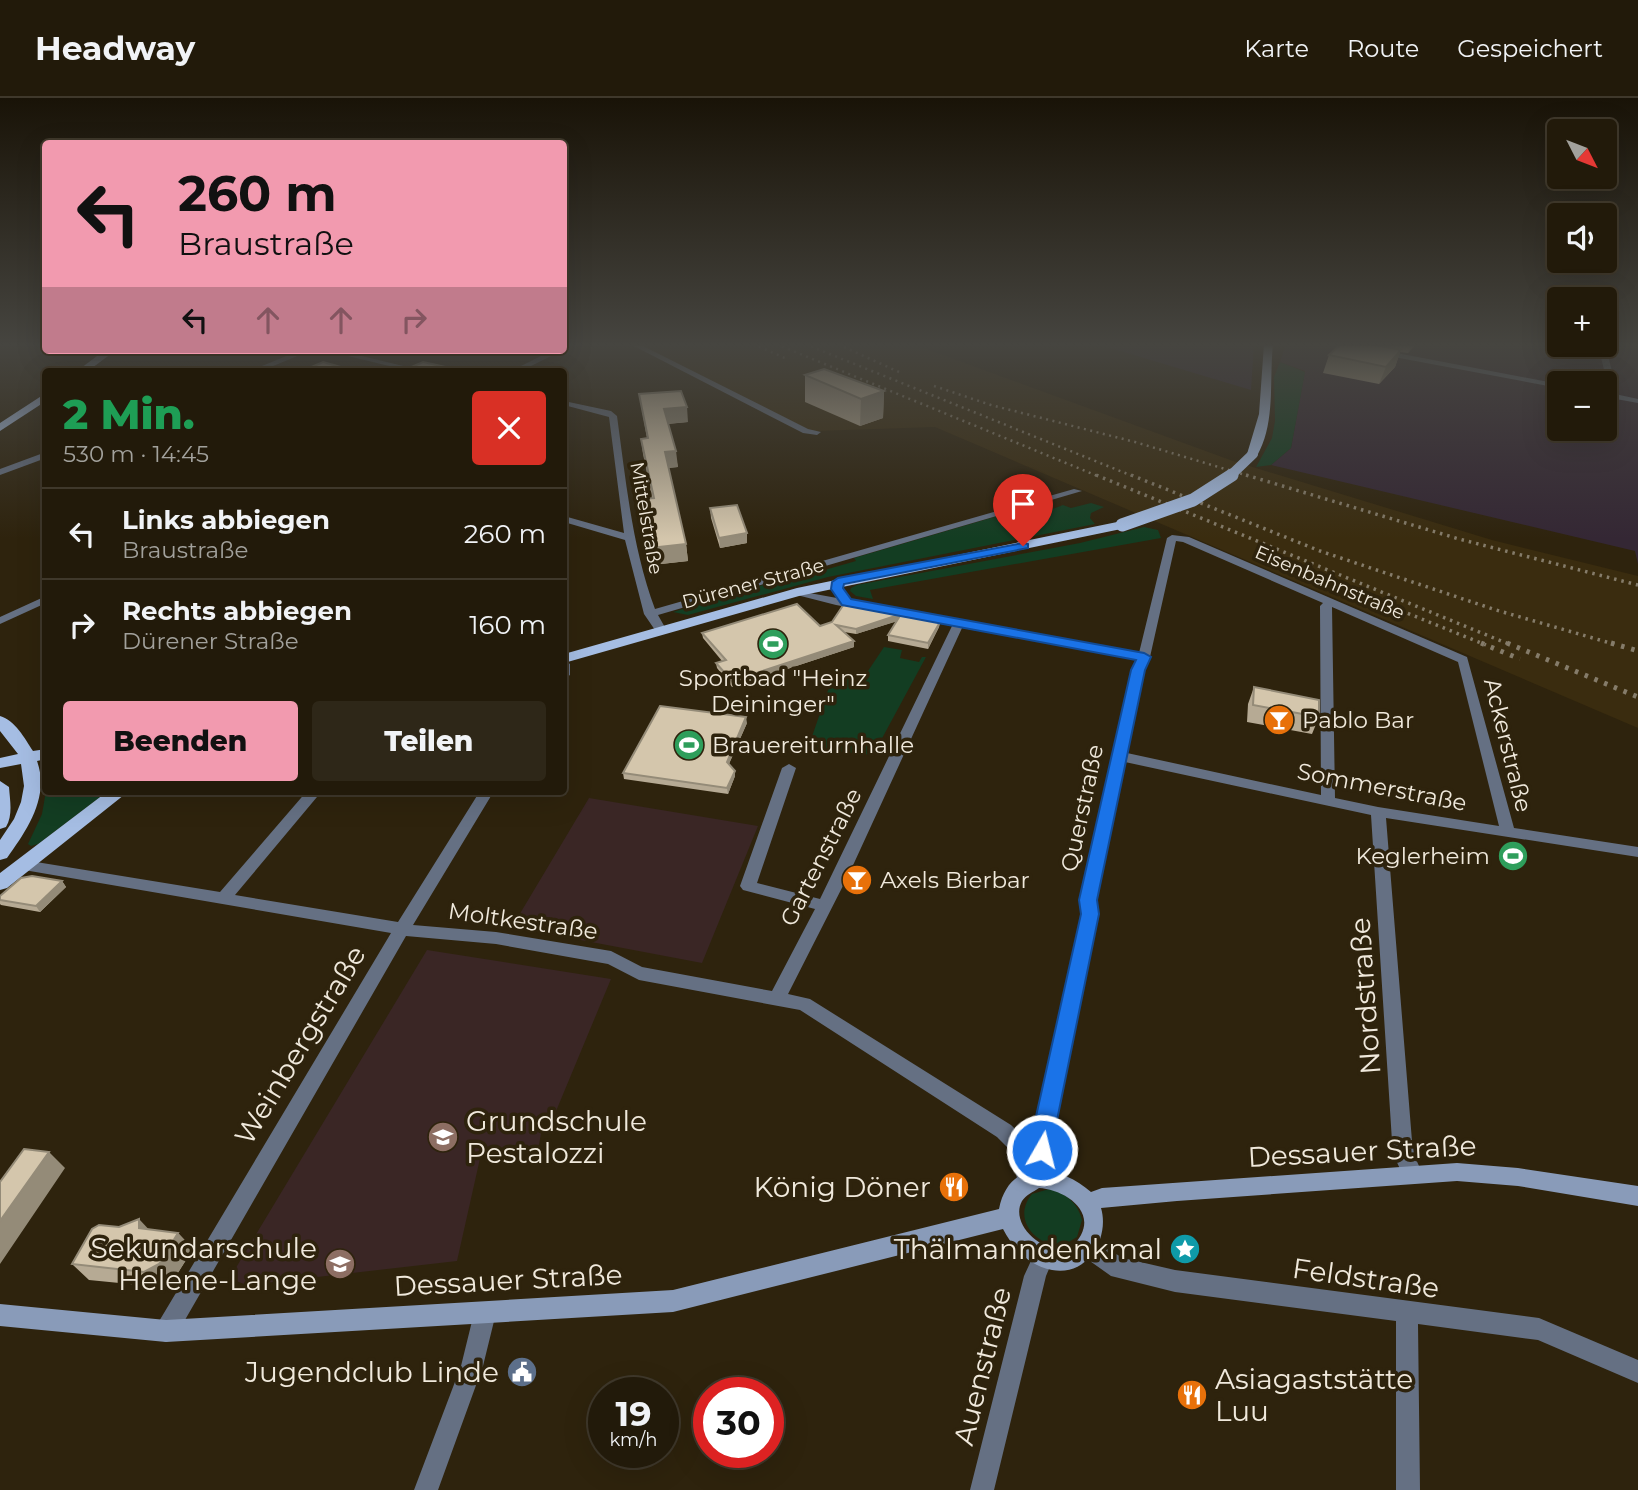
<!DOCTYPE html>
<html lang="de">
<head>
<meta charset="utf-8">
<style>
	body { margin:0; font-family:Montserrat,sans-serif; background:#2e2718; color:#f1f3f6; height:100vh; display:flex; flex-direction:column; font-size:26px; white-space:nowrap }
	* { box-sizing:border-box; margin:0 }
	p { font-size:23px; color:#a2a19c }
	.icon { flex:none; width:38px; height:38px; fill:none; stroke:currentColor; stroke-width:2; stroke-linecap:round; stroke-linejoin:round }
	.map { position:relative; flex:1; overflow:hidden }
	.details { position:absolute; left:42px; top:270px; width:525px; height:427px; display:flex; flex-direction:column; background:#221a0a; border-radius:7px; box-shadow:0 7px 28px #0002,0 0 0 2px #3f382b }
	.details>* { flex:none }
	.hud { position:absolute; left:42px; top:42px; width:525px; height:214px; border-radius:7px; box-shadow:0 7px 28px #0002,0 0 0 2px #3f382b; background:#f29aaf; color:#111; overflow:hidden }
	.needle { width:46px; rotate:132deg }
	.fabs { position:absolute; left:1547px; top:21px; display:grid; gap:14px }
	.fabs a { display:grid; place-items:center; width:70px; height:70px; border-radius:7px; background:#221a0a; box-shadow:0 7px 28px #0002,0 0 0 2px #3f382b; font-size:35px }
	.speed { position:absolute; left:588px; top:1279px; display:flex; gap:14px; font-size:35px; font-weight:700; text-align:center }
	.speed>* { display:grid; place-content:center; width:91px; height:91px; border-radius:50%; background:#221a0a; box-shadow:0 7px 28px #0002,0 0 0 2px #3f382b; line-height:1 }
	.speed small { font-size:18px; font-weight:400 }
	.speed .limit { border:10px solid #d22; background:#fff; color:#111 }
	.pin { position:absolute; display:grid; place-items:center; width:60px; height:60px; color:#fff; margin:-72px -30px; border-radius:50% 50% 50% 0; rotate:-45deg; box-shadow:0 0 7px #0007 }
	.pin .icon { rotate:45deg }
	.me { position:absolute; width:77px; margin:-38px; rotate:8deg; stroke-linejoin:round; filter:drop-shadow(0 0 5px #0008) }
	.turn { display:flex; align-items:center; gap:24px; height:147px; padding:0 21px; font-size:32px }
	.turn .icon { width:91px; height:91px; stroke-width:2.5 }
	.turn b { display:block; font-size:49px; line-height:60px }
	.lanes { display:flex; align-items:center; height:66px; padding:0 21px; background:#0003; justify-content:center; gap:35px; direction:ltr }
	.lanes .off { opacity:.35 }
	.round { display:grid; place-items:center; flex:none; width:74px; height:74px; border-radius:7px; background:#2e2718 }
	.headline { display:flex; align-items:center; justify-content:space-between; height:119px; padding:0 21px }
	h1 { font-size:42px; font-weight:800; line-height:52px; color:#1e9e55 }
	.primary-button { display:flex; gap:14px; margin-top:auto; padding:14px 21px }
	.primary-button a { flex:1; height:80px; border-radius:7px; background:#f29aaf; color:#111; font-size:28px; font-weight:800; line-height:80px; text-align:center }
	.primary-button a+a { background:#2e2718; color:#f1f3f6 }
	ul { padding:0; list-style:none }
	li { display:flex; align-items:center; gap:21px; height:91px; padding:0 21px; border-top:2px solid #3f382b }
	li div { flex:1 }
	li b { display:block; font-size:26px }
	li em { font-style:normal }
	header { display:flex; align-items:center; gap:42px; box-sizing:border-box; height:98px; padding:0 35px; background:#221a0a; border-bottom:2px solid #3f382b }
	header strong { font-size:33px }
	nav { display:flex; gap:38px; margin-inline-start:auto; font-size:24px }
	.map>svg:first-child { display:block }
	.built { fill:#3a2c0f }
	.industrial { fill:#342734; fill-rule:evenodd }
	.education { fill:#3a2625 }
	.green { fill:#133d22 }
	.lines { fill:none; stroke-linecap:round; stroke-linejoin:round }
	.street { fill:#657083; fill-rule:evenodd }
	.secondary { fill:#899bb9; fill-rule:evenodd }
	.primary { fill:#a5bde3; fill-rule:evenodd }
	.rail-far2 { stroke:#857c6a; stroke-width:2.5; stroke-dasharray:2 4.5; stroke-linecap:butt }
	.rail-far1 { stroke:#857c6a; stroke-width:3.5; stroke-dasharray:2.5 5; stroke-linecap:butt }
	.rail { stroke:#857c6a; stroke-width:5; stroke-dasharray:3.5 7; stroke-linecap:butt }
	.primary-bridge-far1 { stroke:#a5bde3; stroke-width:10 }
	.primary-bridge { stroke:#a5bde3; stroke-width:13 }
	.wall { fill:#b6aa94 }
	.shaded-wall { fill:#948b78 }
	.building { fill:#d4c6ac; stroke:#948b78; stroke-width:2 }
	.route { fill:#1a73e8; stroke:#114b97; stroke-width:2 }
	.labels { text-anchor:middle; stroke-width:7; stroke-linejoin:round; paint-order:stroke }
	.far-street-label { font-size:19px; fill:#f0e9dc; stroke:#2e230d }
	.poi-label { font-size:23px; fill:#f0e9dc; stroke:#2e230d; text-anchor:start }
	.street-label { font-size:23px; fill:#f0e9dc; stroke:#2e230d }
	.near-street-label { font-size:28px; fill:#f0e9dc; stroke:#2e230d }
	.near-poi-label { font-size:28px; fill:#f0e9dc; stroke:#2e230d; text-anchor:end }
</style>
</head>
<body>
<header>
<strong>Headway</strong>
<nav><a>Karte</a><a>Route</a><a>Gespeichert</a></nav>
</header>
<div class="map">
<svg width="1638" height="1392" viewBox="0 0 1638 1392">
	<rect width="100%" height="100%" fill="#2e230d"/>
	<path class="built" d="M630 246H913L1233 363 1492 442 1638 478V630L935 329 816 333 805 331Z"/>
	<path class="industrial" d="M1097 246H1254L1251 292Z
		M1286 246H1638V466L1635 453 1271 367 1291 350 1305 273 1280 264ZM1559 285H1605V331H1559Z"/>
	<path class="education" d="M589 700 758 728 702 865 512 829Z
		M427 852 611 881 554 1018 544 1019 538 1052 481 1056 457 1163 247 1187 236 1183 231 1178Z"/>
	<path class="green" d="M1280 264 1305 274 1291 350 1271 367 1256 369 1272 340 1275 323 1274 279Z
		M1091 405 1104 409 1091 415 1090 420 1095 426 828 479 688 517 673 514 810 473H821L856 463 854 460 1008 415H1042L1063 407 1071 410Z
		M1144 429 1158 432 1161 440 870 492 873 501 856 498 850 493 851 490 857 487 1080 445Z
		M884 549 902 552 900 560 919 564 922 559H926L873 657 808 650 835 572 864 579Z
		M46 693H108L38 746 31 748 28 746 42 716Z
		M1049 1091C1066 1095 1078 1105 1082 1122L1077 1139 1062 1148C1034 1147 1012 1120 1032 1096Z"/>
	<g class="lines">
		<path class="street" d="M630 246H639L808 331 821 334 817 337 803 335Z
			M1328 246H1348L1362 250 1358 252Z
			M1598 247H1605L1615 284V296L1638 301V305L1605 299 1607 284Z
			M301 252H312L261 273H250Z
			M323 252H337L424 273H410Z
			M553 252H563L521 273H511Z
			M1381 252 1559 286V290L1378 256Z
			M564 303 611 313 617 318C626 383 632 449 655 511L1074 391 1082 393 658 517 667 533 661 536 657 535 644 516 625 442 564 424V418L624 435 609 319 564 307Z
			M46 354V360L0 377V371Z
			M1172 437 1189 439 1467 559 1514 730 1638 749V759L1386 720 1412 1043 1415 1059 1423 1077 1420 1084 1413 1086 1406 1084 1395 1060 1392 1043 1371 717 1125 664 1096 802 1098 816 1054 1032C1053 1047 1059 1076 1054 1087L1047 1089 1040 1087 1033 1052 1034 1032 1082 816 1080 802 1132 572 1137 561 962 530 849 776 788 896 810 901 1011 1027C1015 1031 1020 1035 1024 1039 1030 1048 1038 1081 1034 1091L1027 1093 1020 1091 1009 1051 997 1039 800 912 639 882 608 866 496 846 406 838 174 1241 166 1244 158 1241 155 1233 158 1225 391 835 24 772 19 771 16 767 19 763 24 762 220 794 307 693H322L235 797 398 824 480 693H494L413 827 496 834 611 853 642 869 772 893 815 811 743 792 740 788 782 670 789 666 796 670 757 785 820 801 952 528 836 507 793 496V492L1139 555 1167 440ZM1176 443 1183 444 1323 505 1320 508 1321 697 1127 655 1144 572 1150 559ZM1332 509 1458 564 1499 728 1378 709 1335 700Z
			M46 498V505L0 526V519Z
			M564 562 570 566V577L564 581Z
			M1087 1139 1123 1160 1175 1172 1539 1220 1638 1262V1285L1538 1242 1418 1226 1420 1392H1396V1223L1175 1194 1111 1178 1080 1156 1077 1149 1080 1142Z
			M1043 1148 1050 1152 1054 1159 1046 1178 994 1392H970L1024 1178 1036 1152Z
			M485 1204 493 1207 496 1215 483 1268 438 1392H414L461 1268 474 1215 477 1207Z"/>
		<path class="secondary" d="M1457 1065 1518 1070 1638 1088V1108L1518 1088 1457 1083 1177 1103 1101 1110C1110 1140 1087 1179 1052 1172 1029 1168 1013 1150 1003 1131L673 1214 166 1244 0 1228V1206L166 1222 673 1192 999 1111C1009 1059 1060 1066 1091 1094L1102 1090ZM1039 1090C1061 1091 1095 1110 1081 1137 1063 1172 1006 1132 1022 1103 1026 1097 1033 1094 1039 1090Z"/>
		<path class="primary" d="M1264 246H1273C1269 284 1276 324 1257 358L1253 359 1247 356 1259 316Z
			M105 252H116L88 273H77Z
			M46 295V303L0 333V325Z
			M1122 423 1126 424V430L799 498 564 565V556L797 490Z
			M0 618C15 622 25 641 33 653L46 651V661L37 663C50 699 27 732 7 760L0 762V742L14 721 21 704 24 688 21 666 0 670V660L18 656 0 633Z
			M0 683 9 689C10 703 13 717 6 729L0 731Z
			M108 693H129L7 790 0 792V775Z"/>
		<path class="rail-far2" d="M753 246 785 260
			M776 246 1100 379
			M805 246 1135 379
			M844 249 899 274
			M934 288 991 307 1135 344 1252 379"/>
		<path class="rail-far1" d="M1096 377 1511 547
			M1131 377 1320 453 1496 512 1617 547
			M1246 377 1459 441 1638 487
			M1387 507 1486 547"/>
		<path class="rail" d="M1481 545 1520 561
			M1507 545 1638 599
			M1611 545 1638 553"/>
		<path class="primary-bridge-far1" d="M1229 379 1253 356"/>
		<path class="primary-bridge" d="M1122 427 1193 402 1232 377"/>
	</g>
	<path class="wall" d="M1377 246H1416L1408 255 1400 254 1395 269 1379 286 1323 275 1329 257 1381 248Z
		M805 277 884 293 883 320 860 328 805 304Z
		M639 296 688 324 668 326 678 369 668 370 686 446 688 463 652 467 642 417 640 401 652 400 643 356 641 341 647 340Z
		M710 410 747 435V445L720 450 711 420Z
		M844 506 940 524 939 529 928 551 888 543V537L897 523 856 536 844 534 854 549 732 589 717 570 716 565 722 563 703 540 702 535 820 528 832 524Z
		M1254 589 1319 619 1312 636 1247 624 1248 606Z
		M747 625 729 666 735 678 728 696 624 681 623 675Z
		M62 783 66 789 40 814 1 807 0 806V802Z
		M149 1131 178 1135 193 1151 174 1181 160 1189 89 1182 72 1166Z"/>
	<path class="shaded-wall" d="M1411 246H1416L1408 255Z
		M1401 252 1395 269 1379 286 1386 269Z
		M884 293 883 320 860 328 861 301Z
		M687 309 688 324 665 326 664 311Z
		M676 353 678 369 667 370 665 354Z
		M747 435V445L720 450 719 440Z
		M686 446 688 463 652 467 650 450Z
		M901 516V522L856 536V531Z
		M940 524 939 529 928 551V545Z
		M854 543V549L732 589V583Z
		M746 619 747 625 727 670V664Z
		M735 673V678L728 696 727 690Z
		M62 783 66 789 40 814 36 808Z
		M49 1054 65 1070 0 1166V1123Z
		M139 1121 154 1137 139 1130Z
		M178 1135 193 1151 174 1181 160 1189 144 1174Z"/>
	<path class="building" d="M1341 246H1371L1401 252 1386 269 1329 257Z
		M323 264 344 270 336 273H302Z
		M423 264 455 271 450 273H402Z
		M824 271 884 293 861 301 805 277Z
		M681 293 687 309 664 311 676 353 665 354 686 446 650 450 640 401 654 400 641 341 648 340 639 296Z
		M737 407 747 435 719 440 710 410Z
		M797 506 820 528 832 524 844 506 940 524 928 545 888 537 901 516 856 531 836 527 854 543 732 583 716 565 726 562 702 535Z
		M1254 589 1319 602V619L1253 607Z
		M660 608 746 619 727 664 735 673 727 690 623 675Z
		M32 778 62 783 36 808 0 802V798L21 780Z
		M24 1051 49 1054 0 1123V1084Z
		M139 1121V1130L178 1135 159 1166 144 1174 72 1166 92 1131 99 1127 119 1129Z"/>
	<linearGradient id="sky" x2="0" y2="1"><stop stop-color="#191307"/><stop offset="0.56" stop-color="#464540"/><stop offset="1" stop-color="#464540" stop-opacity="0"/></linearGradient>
	<rect width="1638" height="441" fill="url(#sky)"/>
	<path class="route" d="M1023 445 1028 446V450L844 486 843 490 851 501 1144 555 1151 559 1145 572 1097 802 1099 816 1055 1032 1050 1059 1042 1062 1035 1059 1031 1052 1033 1032 1081 816 1079 802 1131 572 1136 562 847 508 842 507 831 491 832 484 838 480Z"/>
	<defs>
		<g id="stadium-disc" transform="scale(1.575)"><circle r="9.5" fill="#2e9e5b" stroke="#2e230d"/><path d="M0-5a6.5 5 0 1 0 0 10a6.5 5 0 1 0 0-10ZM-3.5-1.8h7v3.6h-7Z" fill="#fff"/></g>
		<g id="bar-disc" transform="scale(1.575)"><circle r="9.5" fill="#e8710a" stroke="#2e230d"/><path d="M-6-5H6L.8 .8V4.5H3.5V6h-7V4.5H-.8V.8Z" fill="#fff"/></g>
		<g id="school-disc" transform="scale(1.575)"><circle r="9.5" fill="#8d6e63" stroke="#2e230d"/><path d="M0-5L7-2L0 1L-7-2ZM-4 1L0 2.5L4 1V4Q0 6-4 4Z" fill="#fff"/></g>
		<g id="restaurant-disc" transform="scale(1.575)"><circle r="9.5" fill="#e8710a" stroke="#2e230d"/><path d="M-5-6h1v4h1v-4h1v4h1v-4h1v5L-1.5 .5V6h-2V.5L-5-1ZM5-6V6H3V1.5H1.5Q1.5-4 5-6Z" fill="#fff"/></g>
		<g id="sight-disc" transform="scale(1.575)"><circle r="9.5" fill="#0f9aa8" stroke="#2e230d"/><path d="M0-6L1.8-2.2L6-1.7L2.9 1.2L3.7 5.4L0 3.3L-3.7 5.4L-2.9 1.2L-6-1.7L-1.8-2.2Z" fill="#fff"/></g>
		<g id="civic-disc" transform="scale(1.575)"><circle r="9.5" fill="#5c6f8a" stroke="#2e230d"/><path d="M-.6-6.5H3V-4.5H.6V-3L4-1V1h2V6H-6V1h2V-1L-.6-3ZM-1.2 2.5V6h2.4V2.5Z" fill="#fff"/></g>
	</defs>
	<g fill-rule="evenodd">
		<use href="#stadium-disc" x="773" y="546"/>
		<use href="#bar-disc" x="1279" y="622"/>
		<use href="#stadium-disc" x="689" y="647"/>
		<use href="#stadium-disc" x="1513" y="758"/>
		<use href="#bar-disc" x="857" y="782"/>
		<use href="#school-disc" x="443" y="1039"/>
		<use href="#restaurant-disc" x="954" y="1089"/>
		<use href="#sight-disc" x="1185" y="1151"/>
		<use href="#school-disc" x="340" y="1166"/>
		<use href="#civic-disc" x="522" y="1274"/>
		<use href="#restaurant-disc" x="1192" y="1297"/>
	</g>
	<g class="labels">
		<g class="far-street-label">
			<text transform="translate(647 420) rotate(80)" y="7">Mittelstraße</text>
			<text transform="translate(1330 484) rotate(23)" y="7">Eisenbahnstraße</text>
			<text transform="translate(753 485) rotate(-15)" y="7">Dürener Straße</text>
		</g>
		<g class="poi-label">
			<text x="773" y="588" text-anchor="middle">Sportbad "Heinz<tspan x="773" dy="26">Deininger"</tspan></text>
			<text x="1302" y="630">Pablo Bar</text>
			<text x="712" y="655">Brauereiturnhalle</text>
			<text x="1490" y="766" text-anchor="end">Keglerheim</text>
			<text x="880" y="790">Axels Bierbar</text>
		</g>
		<g class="street-label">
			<text transform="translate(1508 647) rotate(76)" y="8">Ackerstraße</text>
			<text transform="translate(1382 689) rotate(11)" y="8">Sommerstraße</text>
			<text transform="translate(1082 710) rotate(-78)" y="8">Querstraße</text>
			<text transform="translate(821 759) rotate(-63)" y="8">Gartenstraße</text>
			<text transform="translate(523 823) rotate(8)" y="8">Moltkestraße</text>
		</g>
		<g class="near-street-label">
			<text transform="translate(1365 898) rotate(-94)" y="10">Nordstraße</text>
			<text transform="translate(300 947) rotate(-59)" y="10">Weinbergstraße</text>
			<text transform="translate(1362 1053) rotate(-3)" y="10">Dessauer Straße</text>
			<text transform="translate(1366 1180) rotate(8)" y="10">Feldstraße</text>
			<text transform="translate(508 1182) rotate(-3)" y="10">Dessauer Straße</text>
			<text transform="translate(982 1268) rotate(-76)" y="10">Auenstraße</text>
		</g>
		<g class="near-poi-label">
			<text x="466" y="1033" text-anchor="start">Grundschule<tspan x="466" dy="32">Pestalozzi</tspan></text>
			<text x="931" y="1099">König Döner</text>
			<text x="317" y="1160">Sekundarschule<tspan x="317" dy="32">Helene-Lange</tspan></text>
			<text x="1162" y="1161">Thälmanndenkmal</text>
			<text x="499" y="1284">Jugendclub Linde</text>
			<text x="1215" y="1291" text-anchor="start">Asiagaststätte<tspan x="1215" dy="32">Luu</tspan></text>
		</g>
	</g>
</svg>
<div class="fabs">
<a><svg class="needle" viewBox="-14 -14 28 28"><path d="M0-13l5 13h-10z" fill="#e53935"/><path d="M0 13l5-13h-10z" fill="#a2a19c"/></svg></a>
<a><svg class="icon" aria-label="sound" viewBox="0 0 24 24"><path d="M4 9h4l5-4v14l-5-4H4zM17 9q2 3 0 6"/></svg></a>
<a>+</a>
<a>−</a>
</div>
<div class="speed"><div>19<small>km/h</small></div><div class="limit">30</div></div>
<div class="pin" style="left:1023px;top:448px;background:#d93025"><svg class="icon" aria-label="arrive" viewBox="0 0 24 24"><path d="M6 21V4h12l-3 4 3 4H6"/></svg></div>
<svg class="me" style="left:1042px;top:1052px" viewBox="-20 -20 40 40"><circle r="17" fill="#1a73e8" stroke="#fff" stroke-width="3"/><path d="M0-11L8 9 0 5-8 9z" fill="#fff"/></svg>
<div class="hud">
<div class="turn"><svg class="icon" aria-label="left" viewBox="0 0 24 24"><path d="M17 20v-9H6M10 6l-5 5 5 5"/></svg><div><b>260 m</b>Braustraße</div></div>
<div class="lanes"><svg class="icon" aria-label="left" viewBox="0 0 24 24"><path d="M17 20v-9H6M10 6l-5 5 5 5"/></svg><svg class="icon off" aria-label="ahead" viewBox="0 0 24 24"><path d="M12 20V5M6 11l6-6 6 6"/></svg><svg class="icon off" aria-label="ahead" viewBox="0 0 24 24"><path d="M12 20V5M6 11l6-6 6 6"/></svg><svg class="icon off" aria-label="right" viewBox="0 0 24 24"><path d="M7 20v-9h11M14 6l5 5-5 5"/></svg></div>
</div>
<section class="details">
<div class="headline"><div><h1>2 Min.</h1><p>530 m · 14:45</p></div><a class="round" style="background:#d93025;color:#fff"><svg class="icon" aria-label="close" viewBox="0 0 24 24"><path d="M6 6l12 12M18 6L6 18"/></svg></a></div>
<ul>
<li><svg class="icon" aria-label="left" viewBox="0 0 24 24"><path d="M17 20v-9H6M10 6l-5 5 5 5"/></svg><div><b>Links abbiegen</b><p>Braustraße</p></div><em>260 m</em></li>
<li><svg class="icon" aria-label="right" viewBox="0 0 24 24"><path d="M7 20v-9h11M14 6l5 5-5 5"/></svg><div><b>Rechts abbiegen</b><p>Dürener Straße</p></div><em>160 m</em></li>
</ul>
<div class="primary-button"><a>Beenden</a><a>Teilen</a></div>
</section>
</div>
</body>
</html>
